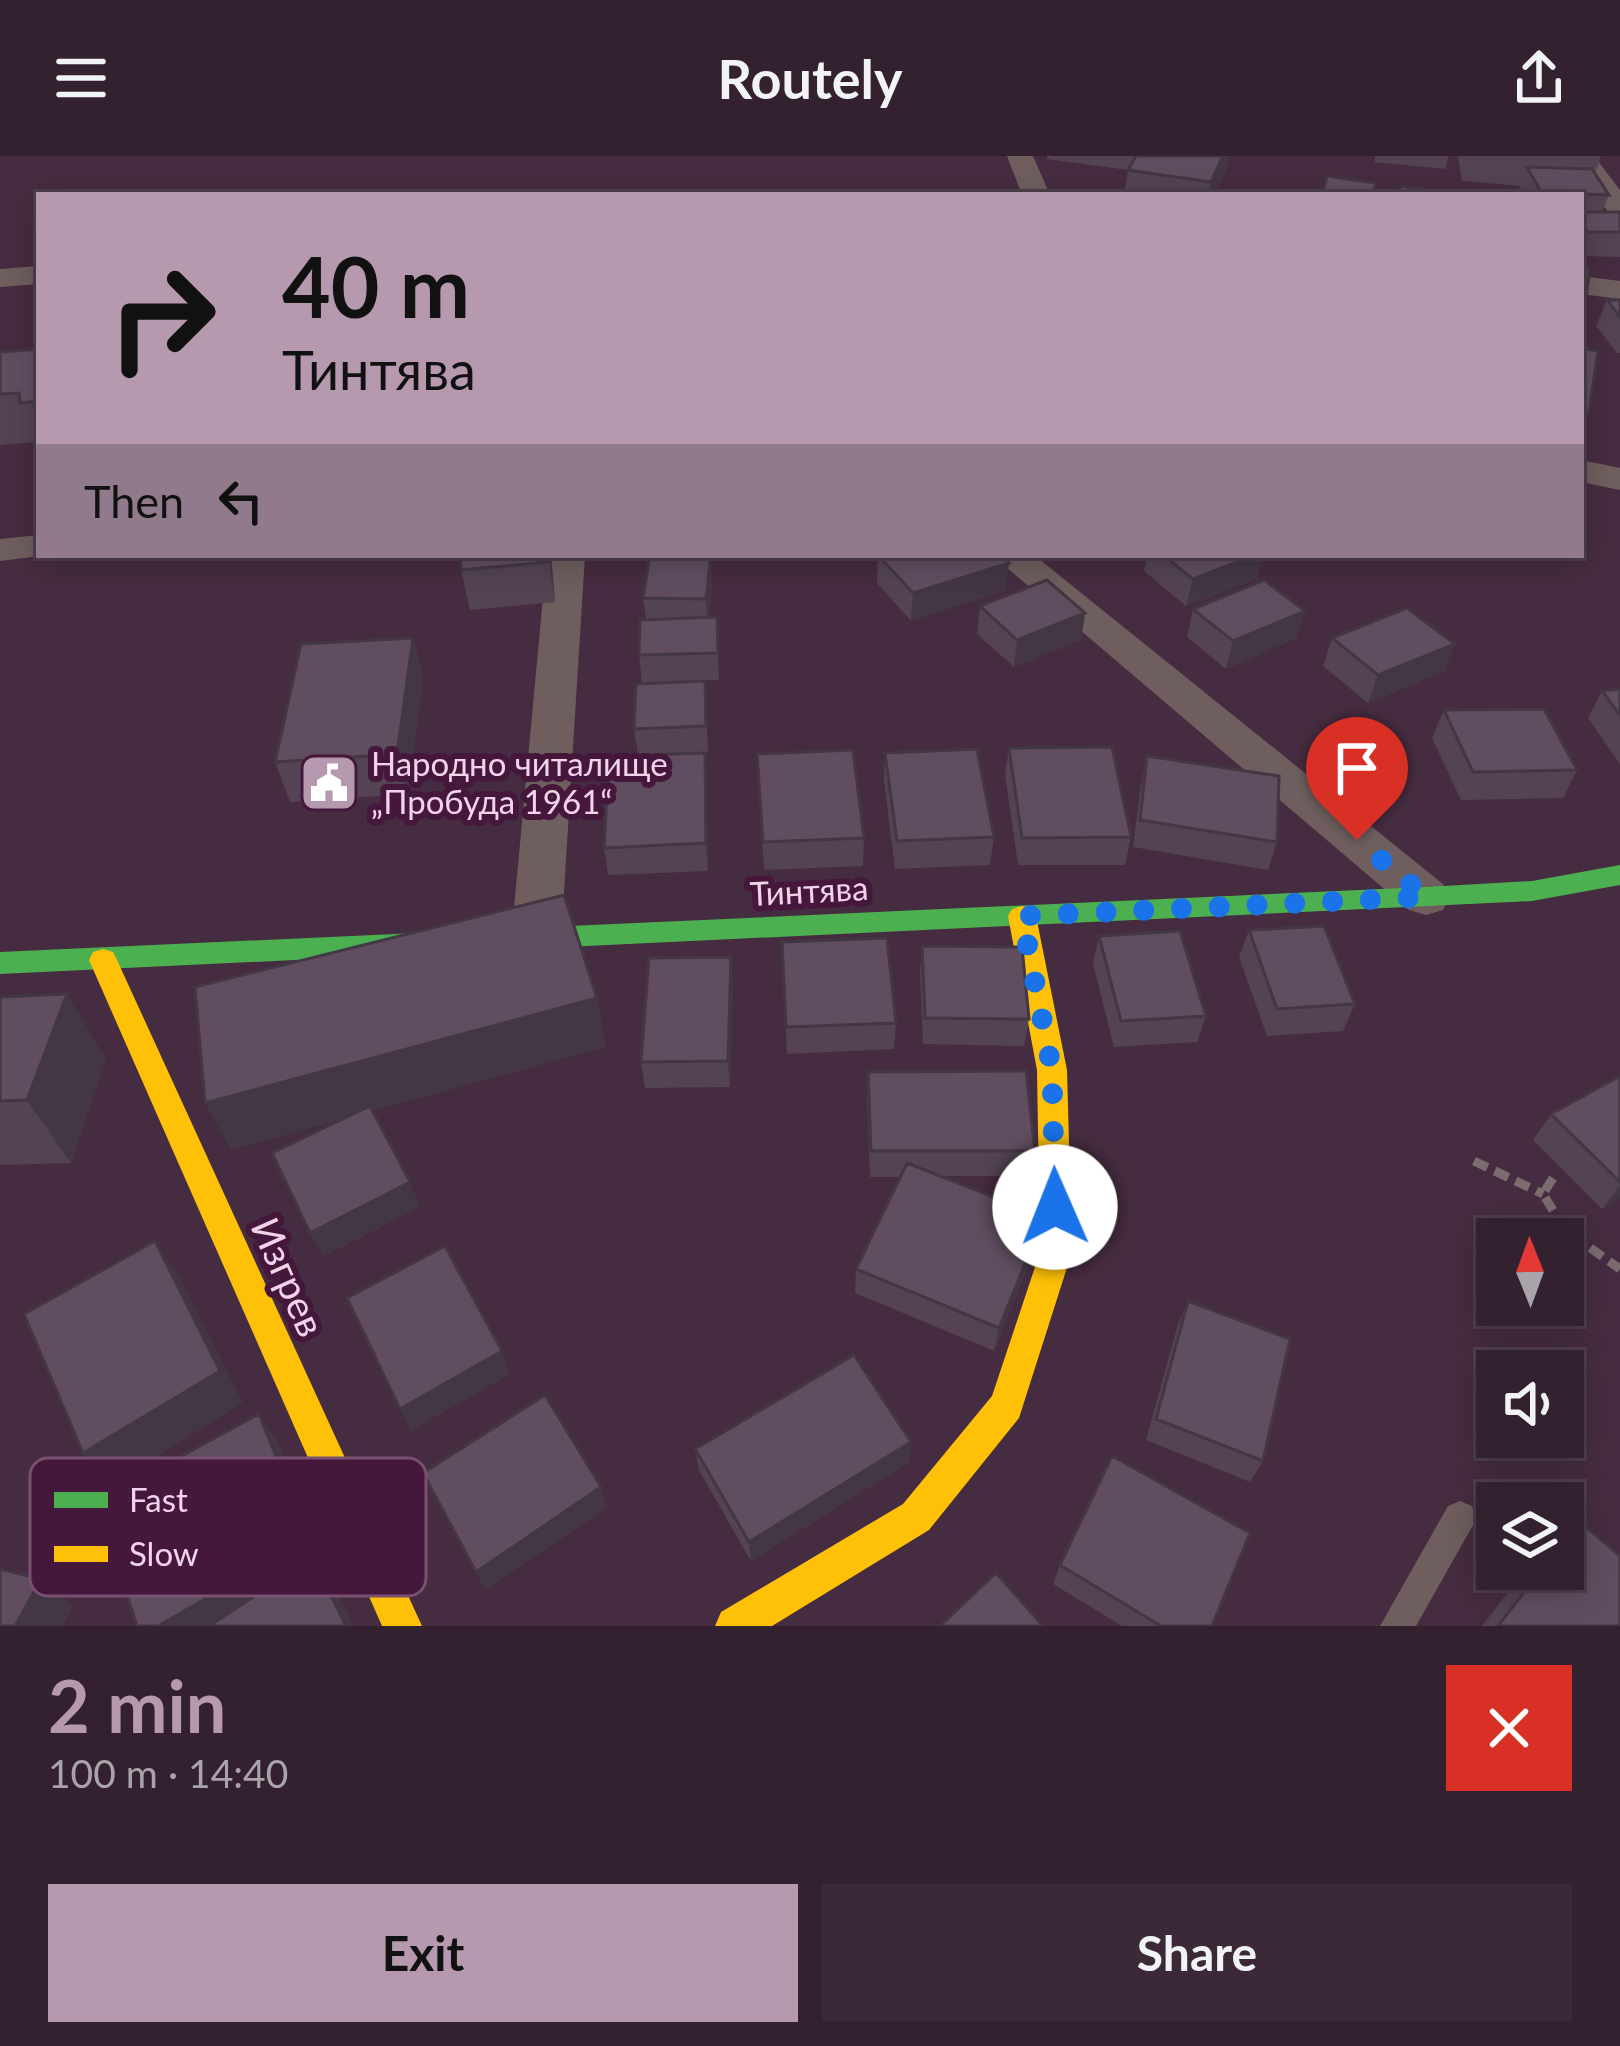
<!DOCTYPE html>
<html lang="en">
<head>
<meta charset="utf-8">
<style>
	body { margin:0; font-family:Lato,sans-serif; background:#3c2938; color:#f1f3f6; height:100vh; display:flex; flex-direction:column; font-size:45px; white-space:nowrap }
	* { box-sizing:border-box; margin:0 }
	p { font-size:39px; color:#a9a3ab }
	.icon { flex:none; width:66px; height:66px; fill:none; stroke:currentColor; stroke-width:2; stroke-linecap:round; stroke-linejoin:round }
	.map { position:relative; height:1470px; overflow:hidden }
	.details { display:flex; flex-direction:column; background:#342130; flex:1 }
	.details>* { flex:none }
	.guide { position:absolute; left:36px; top:36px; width:1548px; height:366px; border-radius:0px; box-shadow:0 6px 30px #0003,0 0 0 3px #4e3e4c; background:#b699ae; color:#111; overflow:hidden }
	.needle { width:78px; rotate:359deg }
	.fabs { position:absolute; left:1476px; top:1062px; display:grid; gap:24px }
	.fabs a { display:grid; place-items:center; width:108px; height:108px; border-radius:0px; background:#342130; box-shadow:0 6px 30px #0003,0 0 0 3px #4e3e4c; font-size:60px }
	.pin { position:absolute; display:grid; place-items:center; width:102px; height:102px; color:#fff; margin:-123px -51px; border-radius:50% 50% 50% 0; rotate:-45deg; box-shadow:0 0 12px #0007 }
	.pin .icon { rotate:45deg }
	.me { position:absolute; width:132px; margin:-66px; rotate:359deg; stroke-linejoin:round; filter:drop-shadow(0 0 9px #0008) }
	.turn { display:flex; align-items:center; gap:42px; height:252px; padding:0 48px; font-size:54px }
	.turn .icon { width:156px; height:156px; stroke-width:2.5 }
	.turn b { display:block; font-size:84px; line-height:102px }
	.then { display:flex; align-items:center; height:114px; padding:0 48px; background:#0003; gap:24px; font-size:45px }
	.round { display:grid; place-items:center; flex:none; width:126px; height:126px; border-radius:0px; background:#3c2938 }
	.head { display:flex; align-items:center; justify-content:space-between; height:204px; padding:0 48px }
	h1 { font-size:72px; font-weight:700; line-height:90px; color:#b699ae }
	.cta { display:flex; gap:24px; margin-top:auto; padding:24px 48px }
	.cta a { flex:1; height:138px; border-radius:0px; background:#b699ae; color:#111; font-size:48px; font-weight:700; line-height:138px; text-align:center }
	.cta a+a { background:#3c2938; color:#f1f3f6 }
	header { display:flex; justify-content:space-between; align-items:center; height:156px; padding:0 48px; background:#342130; font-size:54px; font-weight:700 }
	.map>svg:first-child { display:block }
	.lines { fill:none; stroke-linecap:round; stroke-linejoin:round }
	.path { stroke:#7b6c70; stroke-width:9; stroke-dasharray:15 8; stroke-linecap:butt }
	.lane { fill:#6e5e5e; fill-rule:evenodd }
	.street { fill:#6e5e5e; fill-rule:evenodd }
	.fast { fill:#4caf50; fill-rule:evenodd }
	.slow { fill:#ffc107; fill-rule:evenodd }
	.wall { fill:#534353 }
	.shaded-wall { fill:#433743 }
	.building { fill:#604e60; stroke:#433743; stroke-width:3 }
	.route { stroke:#1a73e8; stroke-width:21; stroke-dasharray:0 37.8 }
	.labels { text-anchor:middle; stroke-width:12; stroke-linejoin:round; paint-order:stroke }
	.poi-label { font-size:33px; fill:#f2d4ea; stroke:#45173b; text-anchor:start }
	.street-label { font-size:33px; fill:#f2d4ea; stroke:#45173b }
	.near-street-label { font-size:39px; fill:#f2d4ea; stroke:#45173b }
	.key { fill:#45173b; stroke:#795070; stroke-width:3 }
	.key-label { font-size:33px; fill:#f2d4ea }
</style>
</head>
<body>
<header><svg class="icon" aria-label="menu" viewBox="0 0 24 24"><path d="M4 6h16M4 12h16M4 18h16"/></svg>Routely<svg class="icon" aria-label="share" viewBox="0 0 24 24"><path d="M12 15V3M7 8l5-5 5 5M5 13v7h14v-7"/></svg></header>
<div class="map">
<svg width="1620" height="1470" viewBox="0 0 1620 1470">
	<rect width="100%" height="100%" fill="#462c40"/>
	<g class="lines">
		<path class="path" d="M1474 1005 1543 1038
			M1553 1022 1543 1038 1565 1074 1620 1113"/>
		<path class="lane" d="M1460 1345 1472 1350 1477 1362 1416 1470H1380L1448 1350Z"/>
		<path class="street" d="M1007 0H1033L1050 39H1022Z
			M1568 0H1594L1620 34V61L1610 59Z
			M39 110V128L0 131V113Z
			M1581 120 1620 125V143L1581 138Z
			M1581 304 1620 312V334L1581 326Z
			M39 379V399H48L0 405V383Z
			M547 399H585L561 784 553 797 536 803 519 797 511 784Z
			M992 399H1034L1443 728 1450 741 1443 754 1426 759 1409 754Z"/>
		<path class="fast" d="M1620 709V729L1532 745 0 818V796L1426 731 1532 725Z"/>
		<path class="slow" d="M1022 750 1032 753 1036 760 1067 914 1072 1096 1019 1262 929 1374 772 1470H715L721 1456 903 1348 992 1240 1040 1096 1037 914 1008 760 1012 753Z
			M103 793 113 796 117 804 422 1470H382L89 804 93 796Z"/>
	</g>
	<path class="wall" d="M1047 0H1229L1226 13 1214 39H1124L1128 14 1047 3Z
		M1375 0H1449L1445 13 1375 6Z
		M1458 0H1601L1595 18 1609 39 1602 56H1620V101L1581 100V39H1521L1519 34 1520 30 1462 25Z
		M1607 144H1620V197H1617L1596 170Z
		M1581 192 1589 256 1581 274Z
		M39 193V289L38 286 0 289V196Z
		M461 399H551L555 446 470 454 461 414Z
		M878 399 1006 434 911 465 877 427Z
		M1148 399H1263L1257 423 1186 450 1144 415Z
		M712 426 709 461H717L719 524 642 527 639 499 646 463 643 442Z
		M980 450 1085 457 1081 484 1014 511 977 478Z
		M1193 453 1305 455 1296 482 1226 513 1187 481Z
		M413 482 423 522 408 638 290 646 275 606Z
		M1332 482 1455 488 1444 515 1368 547 1323 510Z
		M705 525 708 597H705L708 715 608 719 604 692 638 599 634 573Z
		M1620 533V608L1588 562 1602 535Z
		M1444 554 1577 614 1563 642 1461 644 1432 582Z
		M1009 592 1131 681 1125 709H1018L1005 619Z
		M885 597 994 681 990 709 895 713 884 625Z
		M757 598 864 682 863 710 764 714Z
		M1147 600 1277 686 1268 714 1133 691 1141 628Z
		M1249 774 1355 848 1343 875 1267 880 1239 801Z
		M1099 780 1206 860 1197 886 1114 891 1093 807Z
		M782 786 896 867 894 893 787 898Z
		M922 790 1029 863 1024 890 923 888 920 817Z
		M733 828 730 931 645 932 641 906Z
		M0 841 106 903 71 1007 0 1009Z
		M868 916 1035 995 1030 1020H941L1038 1085 994 1195 855 1137 856 1113 901 1021H870L867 942Z
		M1620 920V1042L1602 1053 1533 984 1551 958Z
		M1188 1145 1263 1305 1250 1326 1146 1284 1178 1168Z
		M911 1286 908 1307 751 1405 699 1314 695 1293Z
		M1579 1365 1620 1470H1482L1526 1413H1563V1380Z
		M1060 1409 1212 1470H1122L1053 1428Z"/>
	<path class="shaded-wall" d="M1223 0H1229L1226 13 1214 39H1208L1211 26Z
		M548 399H551L555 446Z
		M711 399 712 426 708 470 706 443Z
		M1255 399H1263L1257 423 1186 450 1193 423Z
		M1009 407 1006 434 911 465 913 437Z
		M1305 455 1296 482 1226 513 1233 485Z
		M1085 457 1081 484 1014 511 1017 484Z
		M413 482 423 522 408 638 397 598Z
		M1455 488 1444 515 1368 547 1378 519Z
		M705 597 707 625 708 715 706 687Z
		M731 801 733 828 730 931 728 905Z
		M67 838 106 903 71 1007 27 944Z
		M597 842 606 891 231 994 205 947Z
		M410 1026 420 1051 323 1101 310 1077Z
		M1620 1030V1042L1602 1053Z
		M1044 1061 1038 1085 994 1195 999 1172Z
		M155 1085 179 1120 243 1247 112 1328 83 1297Z
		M502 1195 510 1218 411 1275 400 1253Z
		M259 1258 280 1289 329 1411 322 1415 334 1429 354 1470H158Z
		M911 1286 908 1307 751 1405 749 1386Z
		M601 1331 607 1352 485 1434 476 1416Z
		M41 1423 73 1450 63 1470H15Z"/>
	<path class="building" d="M1136 0H1223L1211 26 1128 14Z
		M1527 11 1592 13 1609 39 1541 36Z
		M1327 20 1376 27 1373 39H1322Z
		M1401 30 1461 38 1399 39Z
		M1581 56H1620V76H1588L1581 66Z
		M1581 112 1590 113 1586 140H1581Z
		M1607 144H1620V161Z
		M1581 192 1598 195 1589 256 1581 254Z
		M39 193V245L20 247 19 237 0 238V196Z
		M461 399H548V406L461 414Z
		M650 399H711L706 443 643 442Z
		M878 399H1001L1009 407 913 437Z
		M1163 399H1255L1193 423Z
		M1047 424 1085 457 1017 484 980 450Z
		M1264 424 1305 455 1233 485 1193 453Z
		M1407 452 1455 488 1378 519 1332 482Z
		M717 461 718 497 639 499 640 464Z
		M413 482 397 598 275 606 301 488Z
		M705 525 706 570 634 573 636 528Z
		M1620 533V559L1602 535Z
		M1544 553 1577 614 1473 616 1444 554Z
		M1112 591 1131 681 1022 682 1009 592Z
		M977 593 994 681 897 685 885 597Z
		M853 594 864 682 763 686 757 598Z
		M705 597 706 687 604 692 609 600Z
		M1147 600 1279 620 1277 686 1140 664Z
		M564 739 597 842 205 947 195 831Z
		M1324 770 1355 848 1277 853 1249 774Z
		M1180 775 1206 860 1121 865 1099 780Z
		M887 782 896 867 786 871 782 786Z
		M922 790 1022 791 1029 863 925 862Z
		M731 801 728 905 641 906 649 802Z
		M67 838 27 944 0 945V841Z
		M1026 915 1035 995H871L868 916Z
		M1620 920V1026L1551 958Z
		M370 950 410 1026 310 1077 272 997Z
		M907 1007 1044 1061 999 1172 856 1113Z
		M155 1085 220 1215 83 1297 24 1158Z
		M445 1090 502 1195 400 1253 347 1142Z
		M1188 1145 1290 1183 1263 1305 1156 1263Z
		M854 1199 911 1286 749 1386 695 1293Z
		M545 1239 601 1331 476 1416 423 1317Z
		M259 1258 309 1383 158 1470H137L97 1346Z
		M1112 1300 1250 1377 1212 1470H1161L1060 1409Z
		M1579 1365 1620 1400V1470H1498L1542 1413H1563V1386Z
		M313 1402 346 1470H209Z
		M0 1413 41 1423 15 1470H0Z
		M996 1417 1043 1470H940Z"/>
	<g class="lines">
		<path class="route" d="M1055 1051 1052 914 1022 760 1426 741 1357 684"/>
	</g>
	<defs>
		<g id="civic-square" transform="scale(3)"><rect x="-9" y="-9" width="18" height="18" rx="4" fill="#b699ae" stroke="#45173b"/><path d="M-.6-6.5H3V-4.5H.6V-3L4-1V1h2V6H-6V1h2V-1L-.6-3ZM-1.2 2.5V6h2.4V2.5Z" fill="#fff"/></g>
	</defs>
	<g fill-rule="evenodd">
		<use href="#civic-square" x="329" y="627"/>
	</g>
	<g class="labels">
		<g class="poi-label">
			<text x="371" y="620">Народно читалище<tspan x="371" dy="38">„Пробуда 1961“</tspan></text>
		</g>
		<g class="street-label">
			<text transform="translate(809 735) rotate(-3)" y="12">Тинтява</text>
		</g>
		<g class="near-street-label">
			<text transform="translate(288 1121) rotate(66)" y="14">Изгрев</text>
		</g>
	</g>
	<rect x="30" y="1302" width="396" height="138" rx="18" class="key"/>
	<rect x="54" y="1336" width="54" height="16" fill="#4caf50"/>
	<rect x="54" y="1390" width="54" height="16" fill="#ffc107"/>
	<g class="key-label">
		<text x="129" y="1356">Fast</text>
		<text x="129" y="1410">Slow</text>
	</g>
</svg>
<div class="fabs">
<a><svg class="needle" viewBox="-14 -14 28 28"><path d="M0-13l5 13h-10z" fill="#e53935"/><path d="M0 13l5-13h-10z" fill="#a9a3ab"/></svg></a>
<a><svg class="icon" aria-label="sound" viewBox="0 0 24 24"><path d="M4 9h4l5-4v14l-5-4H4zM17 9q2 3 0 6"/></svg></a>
<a><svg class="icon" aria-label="layers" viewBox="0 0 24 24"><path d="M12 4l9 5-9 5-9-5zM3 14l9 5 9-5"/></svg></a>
</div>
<div class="pin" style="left:1357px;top:684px;background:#d93025"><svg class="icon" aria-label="arrive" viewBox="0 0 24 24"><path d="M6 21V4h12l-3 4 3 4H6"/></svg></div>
<svg class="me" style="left:1055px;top:1051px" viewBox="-20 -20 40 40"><circle r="19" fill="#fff"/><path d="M0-13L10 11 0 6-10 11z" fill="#1a73e8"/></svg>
<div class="guide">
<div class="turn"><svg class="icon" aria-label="right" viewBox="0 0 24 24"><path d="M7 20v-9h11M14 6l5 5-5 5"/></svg><div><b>40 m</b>Тинтява</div></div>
<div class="then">Then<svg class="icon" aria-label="left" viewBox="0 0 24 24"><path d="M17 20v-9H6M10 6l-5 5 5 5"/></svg></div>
</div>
</div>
<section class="details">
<div class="head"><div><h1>2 min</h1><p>100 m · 14:40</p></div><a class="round" style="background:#d93025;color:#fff"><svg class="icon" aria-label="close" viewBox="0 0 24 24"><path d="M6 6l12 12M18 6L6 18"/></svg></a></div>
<div class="cta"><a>Exit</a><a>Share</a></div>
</section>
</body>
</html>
